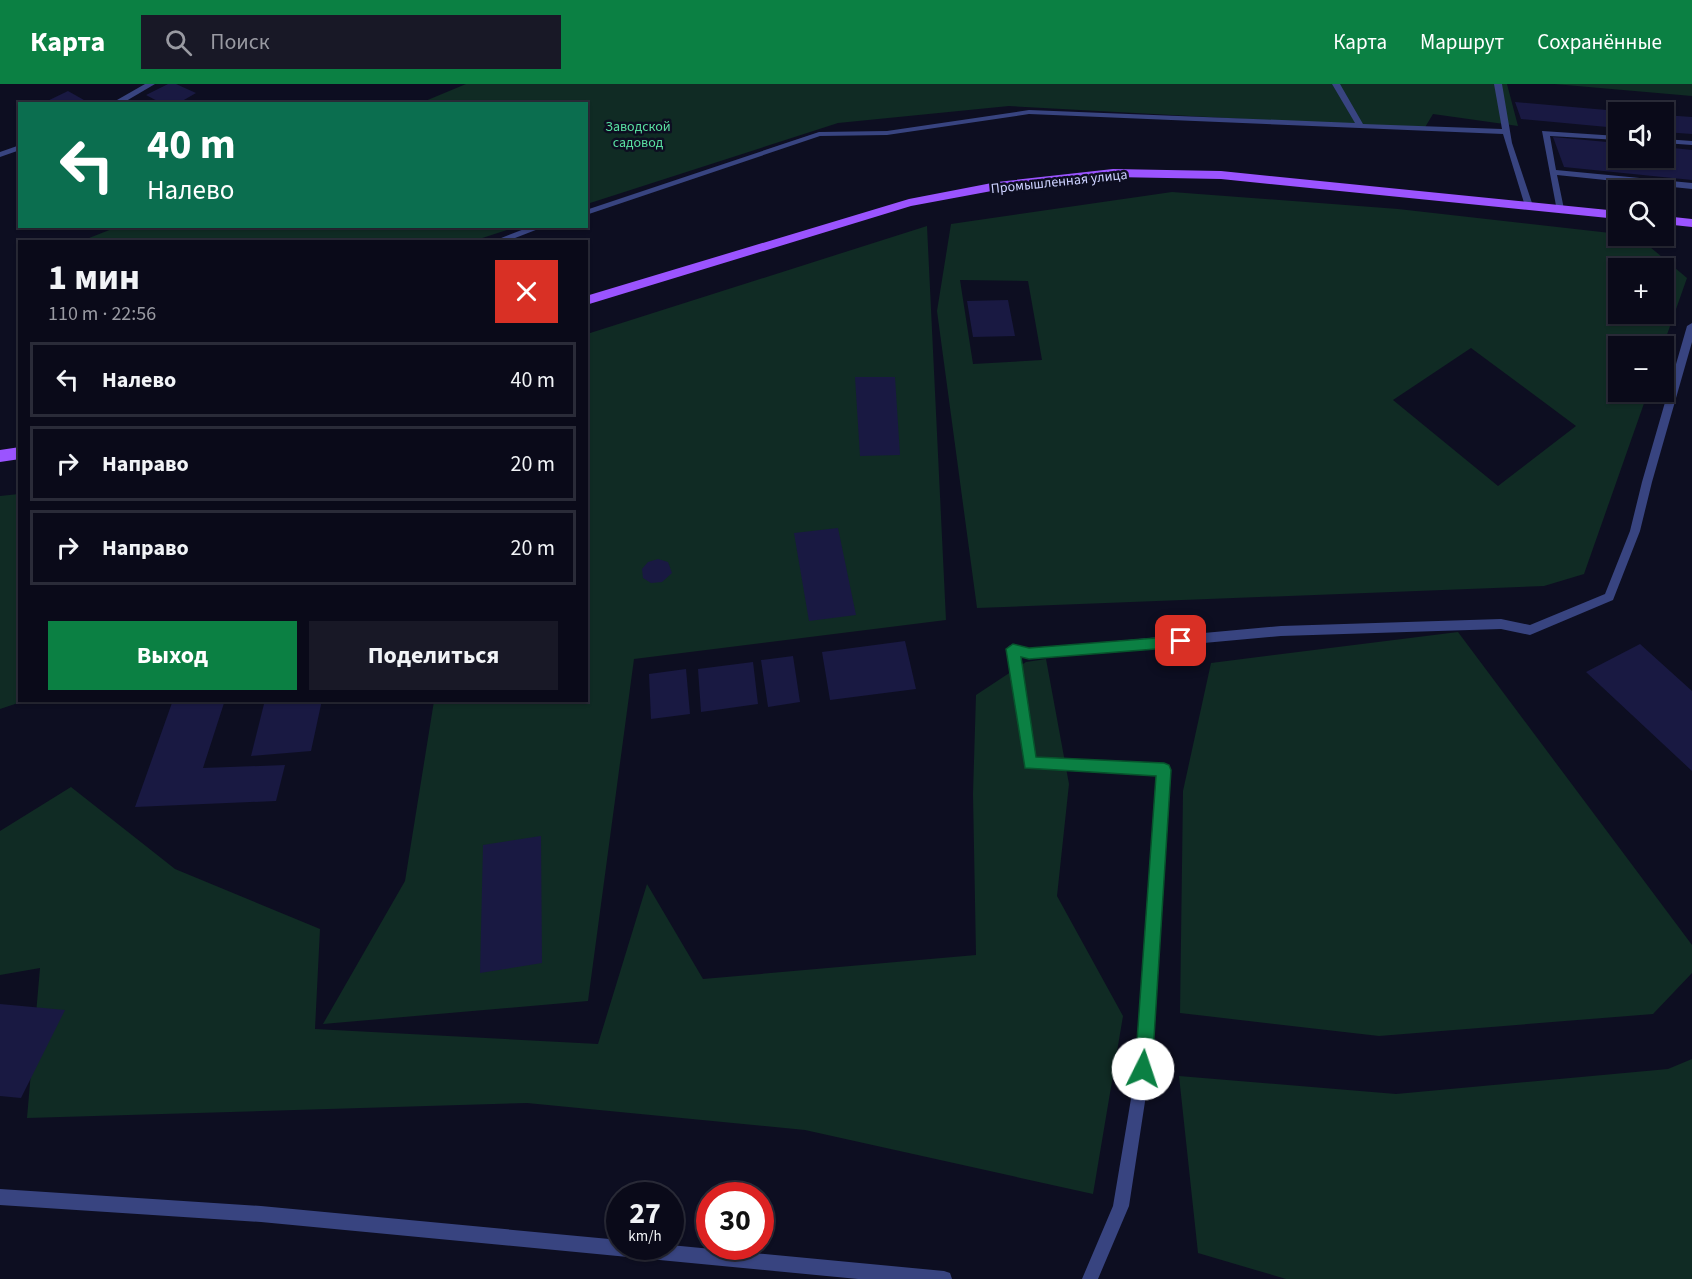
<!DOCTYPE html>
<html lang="ru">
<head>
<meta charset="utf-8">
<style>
	body { margin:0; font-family:"Source Sans 3",sans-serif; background:#181826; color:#f1f3f6; height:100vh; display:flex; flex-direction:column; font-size:22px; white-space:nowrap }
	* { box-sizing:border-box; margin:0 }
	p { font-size:20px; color:#999aa2 }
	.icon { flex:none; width:33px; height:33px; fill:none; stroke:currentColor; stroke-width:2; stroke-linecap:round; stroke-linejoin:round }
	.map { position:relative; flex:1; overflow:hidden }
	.sheet { position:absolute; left:18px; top:156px; width:570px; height:462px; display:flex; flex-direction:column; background:#0a0a19; border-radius:0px; box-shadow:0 2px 4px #0004,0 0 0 2px #2a2b38 }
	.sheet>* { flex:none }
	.top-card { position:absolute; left:18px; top:18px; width:570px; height:126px; border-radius:0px; box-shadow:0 2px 4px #0004,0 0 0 2px #2a2b38; background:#0b6e4f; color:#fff; overflow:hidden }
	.fabs { position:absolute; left:1608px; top:18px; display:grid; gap:12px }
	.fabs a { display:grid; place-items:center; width:66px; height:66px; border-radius:0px; background:#0a0a19; box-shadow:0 2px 4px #0004,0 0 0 2px #2a2b38; font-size:30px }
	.speed { position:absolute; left:606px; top:1098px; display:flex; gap:12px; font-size:30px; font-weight:700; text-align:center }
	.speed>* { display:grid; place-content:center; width:78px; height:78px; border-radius:50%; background:#0a0a19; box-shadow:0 2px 4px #0004,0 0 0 2px #2a2b38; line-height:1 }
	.speed small { font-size:15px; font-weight:400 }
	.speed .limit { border:9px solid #d22; background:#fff; color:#111 }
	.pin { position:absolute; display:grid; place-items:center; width:51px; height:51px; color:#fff; margin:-26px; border-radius:12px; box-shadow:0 3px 9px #0006 }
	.me { position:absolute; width:66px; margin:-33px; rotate:4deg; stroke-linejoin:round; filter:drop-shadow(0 0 4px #0008) }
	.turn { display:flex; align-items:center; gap:21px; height:126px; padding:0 30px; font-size:27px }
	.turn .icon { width:78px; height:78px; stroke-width:2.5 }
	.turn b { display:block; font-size:42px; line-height:51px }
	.round { display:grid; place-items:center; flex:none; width:63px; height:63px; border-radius:0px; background:#181826 }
	.summary { display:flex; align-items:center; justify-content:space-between; height:102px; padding:0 30px }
	h1 { font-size:36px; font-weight:700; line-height:45px }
	.action { display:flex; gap:12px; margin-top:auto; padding:12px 30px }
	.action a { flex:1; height:69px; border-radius:0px; background:#0b8043; color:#fff; font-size:24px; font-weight:700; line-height:69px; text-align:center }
	.action a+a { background:#181826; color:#f1f3f6 }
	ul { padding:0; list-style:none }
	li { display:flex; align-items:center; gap:18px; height:75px; margin:0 12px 9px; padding:0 18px; border:3px solid #2a2b38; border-radius:0px }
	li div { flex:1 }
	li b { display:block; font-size:22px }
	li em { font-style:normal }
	header { display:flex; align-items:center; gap:36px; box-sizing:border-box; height:84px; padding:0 30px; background:#0b8043; color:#fff }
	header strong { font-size:28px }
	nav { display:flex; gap:33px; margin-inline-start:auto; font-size:21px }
	.search { width:420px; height:54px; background:#181826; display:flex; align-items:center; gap:15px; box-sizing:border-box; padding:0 21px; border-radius:0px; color:#999aa2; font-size:22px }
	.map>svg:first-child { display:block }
	.green { fill:#102b24; fill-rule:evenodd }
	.building { fill:#191942 }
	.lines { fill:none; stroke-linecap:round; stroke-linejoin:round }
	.lane { fill:#384480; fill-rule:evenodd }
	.street { fill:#384480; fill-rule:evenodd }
	.primary { fill:#9b54ff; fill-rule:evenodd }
	.route { fill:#0b8043; stroke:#07532c; stroke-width:1.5 }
	.labels { text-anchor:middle; stroke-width:5; stroke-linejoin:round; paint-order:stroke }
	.far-park-label { font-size:14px; fill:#59dfa1; stroke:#0d0e21 }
	.far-street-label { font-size:14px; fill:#cdd2ff; stroke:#0d0e21 }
</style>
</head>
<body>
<header>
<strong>Карта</strong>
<div class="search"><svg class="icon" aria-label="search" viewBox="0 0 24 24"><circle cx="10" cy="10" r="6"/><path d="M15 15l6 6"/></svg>Поиск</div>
<nav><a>Карта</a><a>Маршрут</a><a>Сохранённые</a></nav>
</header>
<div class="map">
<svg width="1692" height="1195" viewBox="0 0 1692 1195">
	<rect width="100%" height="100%" fill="#0d0e21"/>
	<path class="green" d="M466 0H1507L1518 42 1433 30 1424 45 1009 22 838 39 587 120 586 20H418Z
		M1554 0H1692V12Z
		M1172 108 1398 125 1637 152 1687 194 1663 262H1618V308H1648L1584 490 1544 502 977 524 937 227 951 140ZM1664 184V230H1618V184ZM960 196 1028 197 1042 276 973 280ZM1471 264 1576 342 1498 402 1393 316Z
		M927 142 946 536 634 575 588 917 323 940 405 797 434 617 586 616 587 250Z
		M117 143V142L516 143 470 158 84 156Z
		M19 410 20 616 24 617 0 625V412Z
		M1458 548 1692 861V889L1653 930 1379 952 1180 929 1183 707 1211 579Z
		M1046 575 1069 700 1057 812 1123 932 1093 1110 805 1046 527 1019 27 1034 40 884 0 891V747L71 703 175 785 320 845 315 945 598 960 647 800 703 895 976 871 973 710 976 611 1026 578Z
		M1692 975V1195H1286L1198 1169 1179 992 1396 1010 1668 985Z"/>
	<path class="building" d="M168 0H176L196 9 177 20H163L146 11Z
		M68 7 91 20H41Z
		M1515 18 1618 27V44L1521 35Z
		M1664 31 1692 33V50L1664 48Z
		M1553 53 1618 59V74H1664V63L1692 66V96L1564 83Z
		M1008 216 1015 252 973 253 967 217Z
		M855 293H895L900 371 860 372Z
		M838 444 856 531 809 537 794 449Z
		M658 475 668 478 672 489 662 498 651 499 643 494 642 485 648 478Z
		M905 557 916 605 830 616 822 568Z
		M1640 560 1692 607V687L1586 588Z
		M793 572 800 618 768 623 761 576Z
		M753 578 758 620 701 628 698 585Z
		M686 585 690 630 651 635 649 590Z
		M173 616H225L203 684 285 681 276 717 135 723Z
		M265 616H322L311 667 251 672Z
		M541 752 542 879 480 889 483 761Z
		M0 920 65 926 21 1014 0 1012Z"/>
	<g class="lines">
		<path class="lane" d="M1332 0H1340L1363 40 1502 45 1494 0H1502L1512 59 1533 122 1529 125 1525 122 1503 50 1029 30 887 51 820 52 586 131V126L819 48 887 47 1029 26 1355 39Z
			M1542 47 1618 52V56L1550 52 1556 86 1692 99V105L1557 91 1564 125 1557 127Z
			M1664 55 1692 57V61L1664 59Z
			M532 142H546L505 158H491Z"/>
		<path class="street" d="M145 0H155L121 20H110Z
			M20 61V66L0 73V68Z
			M1692 239V258L1652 398 1640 447 1613 516 1530 551 1501 545 1281 552 1029 575 1020 572 1035 674 1164 680 1168 682 1170 686 1150 985 1129 1122 1098 1195H1082L1113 1122 1136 985 1157 691 1026 683 1007 565 1009 562 1013 560 1029 565 1281 542 1501 535 1530 541 1605 510 1630 447 1642 398 1687 242Z
			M0 1105 261 1122 620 1156V1162H670V1161L944 1187 950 1189 952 1195H858L261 1138 0 1121Z"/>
		<path class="primary" d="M1113 85 1221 87 1618 127V135L1221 95 1113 93 997 106 911 122 586 221V212L909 115 997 98Z
			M1664 132 1692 135V143L1664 140Z
			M20 363V375L0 378V366Z"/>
	</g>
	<path class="route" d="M1181 552 1188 557 1181 563 1029 575 1021 573 1036 673 1164 679 1169 681 1171 686 1152 985 1149 991 1143 993 1137 991 1135 985 1156 692 1025 684 1006 565 1013 560 1029 564Z"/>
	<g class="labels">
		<g class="far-park-label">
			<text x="638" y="47">Заводской<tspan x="638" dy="16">садовод</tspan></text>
		</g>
		<g class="far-street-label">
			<text transform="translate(1059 97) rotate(-6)" y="5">Промышленная улица</text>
		</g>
	</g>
</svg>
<div class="fabs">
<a><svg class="icon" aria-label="sound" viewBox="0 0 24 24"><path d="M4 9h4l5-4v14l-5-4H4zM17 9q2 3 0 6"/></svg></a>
<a><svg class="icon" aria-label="search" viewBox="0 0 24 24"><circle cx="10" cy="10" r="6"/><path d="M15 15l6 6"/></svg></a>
<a>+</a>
<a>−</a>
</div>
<div class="speed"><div>27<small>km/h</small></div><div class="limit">30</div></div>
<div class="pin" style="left:1181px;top:557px;background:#d93025"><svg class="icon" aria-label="arrive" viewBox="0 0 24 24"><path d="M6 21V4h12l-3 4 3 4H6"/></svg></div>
<svg class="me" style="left:1143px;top:985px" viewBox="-20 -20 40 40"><circle r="19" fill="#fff"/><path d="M0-13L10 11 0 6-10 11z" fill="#0b8043"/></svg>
<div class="top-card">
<div class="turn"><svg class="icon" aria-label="left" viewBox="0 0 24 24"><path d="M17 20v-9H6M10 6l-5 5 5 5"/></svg><div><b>40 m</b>Налево</div></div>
</div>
<section class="sheet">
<div class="summary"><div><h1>1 мин</h1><p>110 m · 22:56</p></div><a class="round" style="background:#d93025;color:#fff"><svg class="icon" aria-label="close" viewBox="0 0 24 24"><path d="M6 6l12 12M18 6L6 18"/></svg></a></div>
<ul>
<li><svg class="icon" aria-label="left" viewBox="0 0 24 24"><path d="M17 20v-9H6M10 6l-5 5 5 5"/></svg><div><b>Налево</b></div><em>40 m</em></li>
<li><svg class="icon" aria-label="right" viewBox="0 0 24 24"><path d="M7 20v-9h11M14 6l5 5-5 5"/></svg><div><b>Направо</b></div><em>20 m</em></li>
<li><svg class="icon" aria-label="right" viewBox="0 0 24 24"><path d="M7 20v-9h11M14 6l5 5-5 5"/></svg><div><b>Направо</b></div><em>20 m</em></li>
</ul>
<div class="action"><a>Выход</a><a>Поделиться</a></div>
</section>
</div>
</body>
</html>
